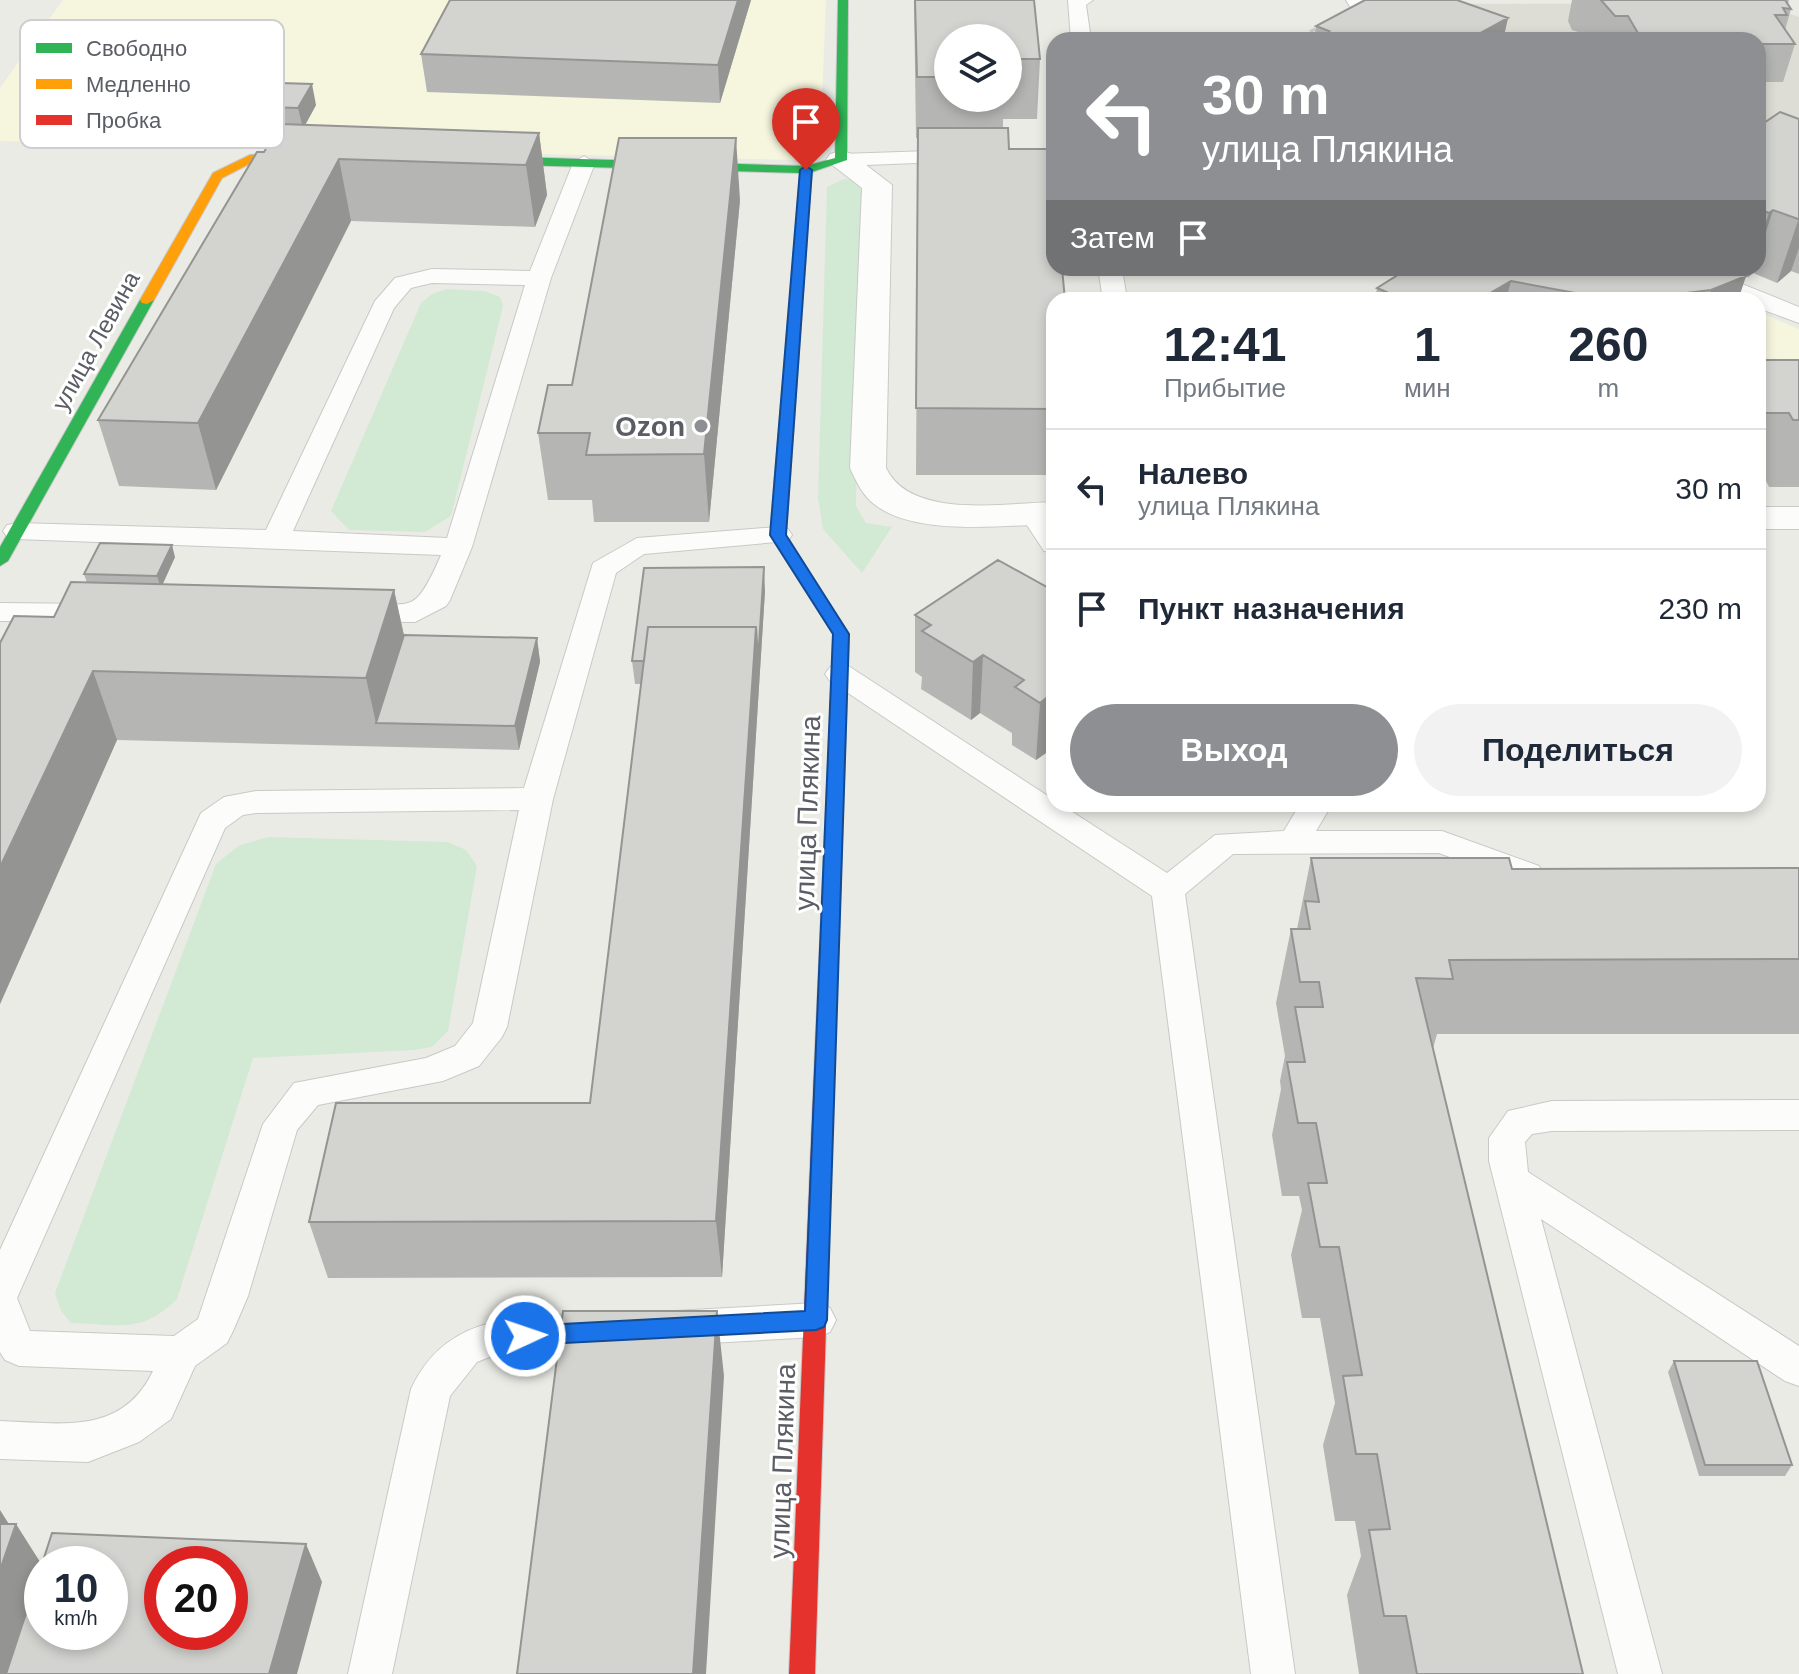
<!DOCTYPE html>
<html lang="ru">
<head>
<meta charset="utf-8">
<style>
	body { margin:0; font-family:Helvetica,sans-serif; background:#f2f2f3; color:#1f2937; height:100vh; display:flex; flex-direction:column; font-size:30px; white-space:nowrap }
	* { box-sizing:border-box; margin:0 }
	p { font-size:26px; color:#747a83 }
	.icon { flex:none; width:44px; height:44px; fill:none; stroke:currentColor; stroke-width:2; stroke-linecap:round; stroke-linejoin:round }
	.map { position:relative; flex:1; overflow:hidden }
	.drawer { position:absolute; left:1046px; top:292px; width:720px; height:520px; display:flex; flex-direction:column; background:#fff; border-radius:24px; box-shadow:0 4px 12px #0003 }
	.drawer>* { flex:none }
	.hud { position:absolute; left:1046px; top:32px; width:720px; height:244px; border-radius:24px; box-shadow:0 4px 12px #0003; background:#8d8f92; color:#fff; overflow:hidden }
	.fabs { position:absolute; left:934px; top:24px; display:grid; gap:16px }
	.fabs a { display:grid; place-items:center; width:88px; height:88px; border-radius:50%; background:#fff; box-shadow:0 4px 12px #0003; font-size:40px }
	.speed { position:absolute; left:24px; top:1546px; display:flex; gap:16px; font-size:40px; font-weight:700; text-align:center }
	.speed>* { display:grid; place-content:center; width:104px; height:104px; border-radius:50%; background:#fff; box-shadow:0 4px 12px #0003; line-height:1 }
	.speed small { font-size:20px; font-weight:400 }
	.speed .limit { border:12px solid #d22; background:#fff; color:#111 }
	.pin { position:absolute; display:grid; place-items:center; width:68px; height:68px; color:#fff; margin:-82px -34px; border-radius:50% 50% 50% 0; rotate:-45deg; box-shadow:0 0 8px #0007 }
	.pin .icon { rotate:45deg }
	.me { position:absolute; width:88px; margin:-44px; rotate:87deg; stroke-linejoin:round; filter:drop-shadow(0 0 6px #0008) }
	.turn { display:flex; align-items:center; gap:28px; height:168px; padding:0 24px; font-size:36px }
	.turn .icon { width:104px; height:104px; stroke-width:2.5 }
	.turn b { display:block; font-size:56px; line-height:68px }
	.then { display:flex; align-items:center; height:76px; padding:0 24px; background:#0003; gap:16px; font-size:30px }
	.eta { display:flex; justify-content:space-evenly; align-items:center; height:136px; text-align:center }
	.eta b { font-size:48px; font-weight:700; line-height:56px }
	.primary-button { display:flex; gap:16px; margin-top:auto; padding:16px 24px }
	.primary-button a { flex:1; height:92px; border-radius:48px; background:#8d8f92; color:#fff; font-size:32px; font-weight:700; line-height:92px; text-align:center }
	.primary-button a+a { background:#f2f2f3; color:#1f2937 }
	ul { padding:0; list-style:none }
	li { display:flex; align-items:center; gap:24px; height:120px; padding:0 24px; border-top:2px solid #e0e1e3 }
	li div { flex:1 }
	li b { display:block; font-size:30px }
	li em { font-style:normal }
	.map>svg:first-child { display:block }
	.commercial { fill:#f6f5de }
	.education { fill:#ddddd5 }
	.green { fill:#d2e9d4 }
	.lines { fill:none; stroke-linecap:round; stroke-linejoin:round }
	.lane-casing { stroke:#c8c9c8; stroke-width:2 }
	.street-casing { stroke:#c8c9c8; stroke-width:2 }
	.fast-casing { stroke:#c7c8c8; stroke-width:2 }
	.slow-casing { stroke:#c7c8c8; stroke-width:2 }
	.jam-casing { stroke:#c7c8c8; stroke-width:2 }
	.path { stroke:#c8cccb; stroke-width:3; stroke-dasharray:6 3; stroke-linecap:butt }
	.lane { fill:#fcfcfb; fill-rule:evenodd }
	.street { fill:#fcfcfb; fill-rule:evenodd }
	.fast { fill:#30b455; fill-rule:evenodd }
	.slow { fill:#ff9f0a; fill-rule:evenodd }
	.jam { fill:#e5322d; fill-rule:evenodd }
	.wall { fill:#b5b5b3; fill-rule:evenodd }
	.shaded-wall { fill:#949492 }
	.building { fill:#d3d3d0; stroke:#949492; stroke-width:2; fill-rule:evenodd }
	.route { fill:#1a73e8; stroke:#114b97; stroke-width:2 }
	.poi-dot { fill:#8d8f92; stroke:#fff; stroke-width:3 }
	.labels { text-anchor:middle; stroke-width:6; stroke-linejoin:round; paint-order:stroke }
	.far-street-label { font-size:24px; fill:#5b5d64; stroke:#fff }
	.poi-label { font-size:28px; font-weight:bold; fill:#5b5d64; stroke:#fff; text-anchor:end }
	.street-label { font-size:28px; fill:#5b5d64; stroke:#fff }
	.key { fill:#fff; stroke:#ceced0; stroke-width:2 }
	.key-label { font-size:22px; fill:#5b5d64 }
</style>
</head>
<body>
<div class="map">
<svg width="1799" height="1674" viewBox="0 0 1799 1674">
	<rect width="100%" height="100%" fill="#ebebe6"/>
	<path class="commercial" d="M63 0H826L820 147 811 155 794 160 0 141V88Z
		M1758 312 1799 329V363L1758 362Z"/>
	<path class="education" d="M1757 3 1799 17V156L1758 142V40H1466L1393 4Z"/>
	<path class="green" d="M844 179 857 181 862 190 856 506 866 523 892 527 862 573 823 529 818 498 827 187Z
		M447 289 484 291 500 297 503 306 451 516 425 532 349 530 331 511 421 303 432 294Z
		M268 837 448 842 466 850 477 866 448 1031 432 1047 414 1050 253 1058 177 1299C141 1335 117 1324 71 1323L61 1311 55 1293 216 864 238 846Z"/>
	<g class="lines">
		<g class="lane-casing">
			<path id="lane" d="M1068 0H1093L1086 5 1091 40H1071Z
				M1346 0H1366L1458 40H1430L1352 10Z
				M959 150 970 156 967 161 841 166 830 160 841 154Z
				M584 156 595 163 551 278 472 547 450 600 446 606 415 622 346 621 342 615 346 609C409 592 409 630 441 555L17 539 7 537 3 531 7 525 17 523 266 530 375 301 395 278 432 269 530 271 573 163ZM432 283 525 285 447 538 293 531 394 308 411 288Z
				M1098 268H1122L1127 300H1103Z
				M1670 268H1702L1799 307V323L1758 308V300H1739L1674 273Z
				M1033 505 1043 507 1054 524V553L1044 551 1019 513 1023 507Z
				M778 527 788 529 792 535 788 541 644 554 616 573 553 799 507 1027 502 1037 479 1066 443 1081 318 1105 297 1130 248 1296 233 1331 227 1343 195 1366 171 1419 139 1442 88 1462 0 1459V1421C61 1423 122 1436 153 1371L19 1366 5 1360 0 1352V1250L201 813 224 797 256 791 524 788 593 563 637 538ZM519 810 473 1023 455 1046 426 1058 294 1083 263 1124 198 1319 174 1336 30 1331 17 1298 225 828 243 815 256 813Z
				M0 603 98 604 108 607 112 613 108 619 98 622 0 621Z
				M840 664 850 667 1054 800V804H1060L1167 873 1215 835 1284 831 1300 804H1332L1316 831H1442L1539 866 1543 874 1539 882 1527 886 1439 853 1233 854 1185 894 1295 1674H1251L1152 896 830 681 825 674 830 667Z
				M1799 1100V1130L1552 1131 1532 1134 1525 1142 1528 1172 1799 1346V1386L1785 1381 1541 1219 1662 1674H1618L1489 1161V1138L1508 1111 1552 1101Z
				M816 1303 830 1308 836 1320 830 1332 816 1337 675 1345 661 1340 655 1328 661 1316 675 1311Z
				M605 1314 619 1319 625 1331 619 1343 605 1348 497 1354 477 1362 450 1396 392 1674H348L411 1389C449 1307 529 1318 605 1314Z"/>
		</g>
		<g class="street-casing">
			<path id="street" d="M841 151 852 154 892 185 886 468C911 520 1005 503 1054 502V524C1005 525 915 537 874 504 863 496 856 481 850 468L862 188 826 160 830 154Z
				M1758 507H1799V529H1758Z"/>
		</g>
		<g class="fast-casing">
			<path id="fast" d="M838 0H848L847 160 812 172 806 240 795 237 800 173 485 164 479 160 485 156 806 166 835 158Z
				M147 296 154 300 8 561 0 566V547L140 300Z"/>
		</g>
		<g class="slow-casing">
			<path id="slow" d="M312 151 318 155 316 158 253 162 222 178 154 300 147 304 142 303 140 300 213 173 250 155Z
				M839 689 847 695 834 1074 831 1080 824 1082 817 1080 814 1074 831 695Z"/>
		</g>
		<g class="jam-casing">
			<path id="jam" d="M801 233 807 237 786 535 849 634 847 695 839 701 831 695 833 634 770 535 795 237Z
				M824 1066 831 1068 834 1074 815 1674H789L814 1074 817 1068Z"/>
		</g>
		<path class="path" d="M1294 40 1319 27"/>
		<use href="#lane" class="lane"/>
		<use href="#street" class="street"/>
		<use href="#fast" class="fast"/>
		<use href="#slow" class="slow"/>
		<use href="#jam" class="jam"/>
	</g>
	<path class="wall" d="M751 0 720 103 427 92 421 54Z
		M914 0H1034L1040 59 1037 119H1003V128L1054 300V475H916L918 138H916ZM948 38H1008V98H948Z
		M1572 0H1789L1788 4 1791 9 1785 30 1795 44 1783 82H1758V40H1595L1591 36 1572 30 1568 21Z
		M1508 18 1503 40H1314L1316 26Z
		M171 104 316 105 305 125 539 133 547 195 535 227 351 221 216 490 119 486 98 420 279 128 177 125Z
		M1799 119V274L1791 271 1777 283 1753 273 1748 277 1726 268H1758V127Z
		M740 200 709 522H594L592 500H548L538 433 572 385Z
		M1409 268 1746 276 1738 300H1375L1377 288Z
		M1758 360H1799V487H1769L1765 479H1758Z
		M175 557 162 585 394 590 404 635 537 638 540 662 519 750 117 740 0 1004V643L54 617 87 583 84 574Z
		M765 591 722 1277 328 1278 309 1222 590 1103 641 684H635L632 661Z
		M1054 591V758L1046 753 1036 760 1012 745V733L980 713 971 720 921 689 922 677 915 672V615Z
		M1128 804H1145L1138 810Z
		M1311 858 1512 869 1799 868V1034H1437L1433 1049 1583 1674H1359L1347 1595 1361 1556 1355 1521H1335L1323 1445 1335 1403 1320 1318H1302L1291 1255 1302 1210 1299 1196H1282L1272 1135 1281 1089 1280 1081 1285 1056 1276 1003 1291 929H1297Z
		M1674 1361 1792 1465 1785 1476H1699L1668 1372Z"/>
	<path class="shaded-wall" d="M738 0H751L720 103 718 65Z
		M1508 18 1503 40H1468Z
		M312 84 316 105 303 129 298 108Z
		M539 133 547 195 535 227 526 165Z
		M736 138 740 200 709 522 704 454Z
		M339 159 351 221 216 490 198 423Z
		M1773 210 1758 257V246L1769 213Z
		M1799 218V248L1791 271 1777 283Z
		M1751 268H1754L1753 273 1748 277Z
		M1746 276 1738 300H1708L1711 290Z
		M1511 281 1506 300H1478Z
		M172 545 175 557 161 588 157 576Z
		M764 567 765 591 722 1277 716 1221 756 627Z
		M394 590 409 659 376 723 366 678Z
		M537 638 540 662 519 750 515 726Z
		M983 655 980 713 971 720 973 662Z
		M93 671 117 740 0 1004V867Z
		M1050 695 1046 753 1036 760 1040 703Z
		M717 1311 724 1376 706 1674H693Z
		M0 1510 14 1532 16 1524 42 1565 25 1674H0Z
		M306 1544 322 1582 297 1674H269Z"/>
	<path class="building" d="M450 0H738L718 65 421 54Z
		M915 0H1034L1040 59H1008V38H948V77H917Z
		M1365 0H1457L1508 18 1468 40H1321L1315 38 1329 31 1316 26Z
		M1601 0H1785L1791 9 1783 8 1787 15H1775L1795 44H1758V40H1642L1628 16H1615Z
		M187 80 312 84 298 108 171 104Z
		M1780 112 1799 119V218L1798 219 1773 210 1769 213 1758 209V127Z
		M281 124 539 133 526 165 339 159 198 423 98 420 257 152H264Z
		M918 128H1008L1009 149H1051L1054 180V268H1062L1065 300H1054V409L916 408Z
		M619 138H736L704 454 586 455 590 433H538L548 385H572Z
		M1409 268H1725L1746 276 1711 290 1661 296 1663 300H1613L1511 281 1478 300H1405L1377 288Z
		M1758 360H1799V420H1793L1789 413H1763L1760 407H1758Z
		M100 543 172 545 157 576 84 574Z
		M998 560 1054 591V698L1050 695 1040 703 1015 687 1024 680 983 655 973 662 922 631 931 625 915 615Z
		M764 567 758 660 756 627H648L644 661H632L644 568Z
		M71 582 394 590 366 678 93 671 0 867V643L14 616 54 617Z
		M648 627H756L716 1221 309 1222 336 1103H590Z
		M404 635 537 638 515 726 376 723Z
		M1311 858H1509L1512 869 1799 868V959L1449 960 1453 979 1416 978 1583 1674H1417L1406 1616H1384L1369 1530 1390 1529 1377 1454H1356L1343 1376 1362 1375 1339 1247H1320L1308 1183H1327L1316 1123H1298L1287 1062H1305L1295 1007H1323L1319 982H1300L1291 929H1310L1305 901 1319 902Z
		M563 1311H717L693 1674H517Z
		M1674 1361H1757L1792 1465H1705Z
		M0 1524H16L0 1570Z
		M52 1533 306 1544 269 1674H6L42 1565V1632H110V1564H42ZM162 1564H230V1632H162Z"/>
	<path class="route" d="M806 166 812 170 786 535 849 634 827 1320 824 1327 816 1330 525 1345 517 1343 514 1336 517 1329 525 1326 805 1311 833 634 770 535 800 170Z"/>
	<circle class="poi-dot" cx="701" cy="426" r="8"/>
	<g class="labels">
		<g class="far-street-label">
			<text transform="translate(96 341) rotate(-61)" y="8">улица Левина</text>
		</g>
		<g class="poi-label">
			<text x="685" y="436">Ozon</text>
		</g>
		<g class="street-label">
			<text transform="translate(807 813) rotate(-88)" y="10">улица Плякина</text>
			<text transform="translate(782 1461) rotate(-88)" y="10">улица Плякина</text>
		</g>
	</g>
	<rect x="20" y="20" width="264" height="128" rx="12" class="key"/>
	<rect x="36" y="43" width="36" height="10" fill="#30b455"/>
	<rect x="36" y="79" width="36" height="10" fill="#ff9f0a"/>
	<rect x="36" y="115" width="36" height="10" fill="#e5322d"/>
	<g class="key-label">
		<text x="86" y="56">Свободно</text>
		<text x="86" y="92">Медленно</text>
		<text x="86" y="128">Пробка</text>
	</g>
</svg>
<div class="fabs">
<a><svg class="icon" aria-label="layers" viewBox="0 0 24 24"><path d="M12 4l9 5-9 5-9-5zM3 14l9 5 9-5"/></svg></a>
</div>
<div class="speed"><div>10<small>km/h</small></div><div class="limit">20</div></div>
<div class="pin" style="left:806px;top:170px;background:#d93025"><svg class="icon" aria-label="arrive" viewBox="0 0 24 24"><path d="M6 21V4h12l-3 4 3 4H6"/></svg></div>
<svg class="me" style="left:525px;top:1336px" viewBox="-20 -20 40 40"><circle r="17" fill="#1a73e8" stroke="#fff" stroke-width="3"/><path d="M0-11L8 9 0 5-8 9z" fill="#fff"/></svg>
<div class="hud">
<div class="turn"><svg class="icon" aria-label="left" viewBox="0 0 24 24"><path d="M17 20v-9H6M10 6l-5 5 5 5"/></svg><div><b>30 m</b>улица Плякина</div></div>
<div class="then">Затем<svg class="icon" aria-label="arrive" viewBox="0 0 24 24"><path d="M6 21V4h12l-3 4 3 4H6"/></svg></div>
</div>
<section class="drawer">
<div class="eta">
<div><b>12:41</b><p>Прибытие</p></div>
<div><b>1</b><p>мин</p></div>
<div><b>260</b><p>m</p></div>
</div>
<ul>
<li><svg class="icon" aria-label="left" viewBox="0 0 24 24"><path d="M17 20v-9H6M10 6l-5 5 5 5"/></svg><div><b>Налево</b><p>улица Плякина</p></div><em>30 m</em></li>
<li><svg class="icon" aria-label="arrive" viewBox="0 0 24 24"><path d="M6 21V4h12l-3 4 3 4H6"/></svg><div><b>Пункт назначения</b></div><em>230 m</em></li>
</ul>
<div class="primary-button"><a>Выход</a><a>Поделиться</a></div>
</section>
</div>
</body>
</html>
